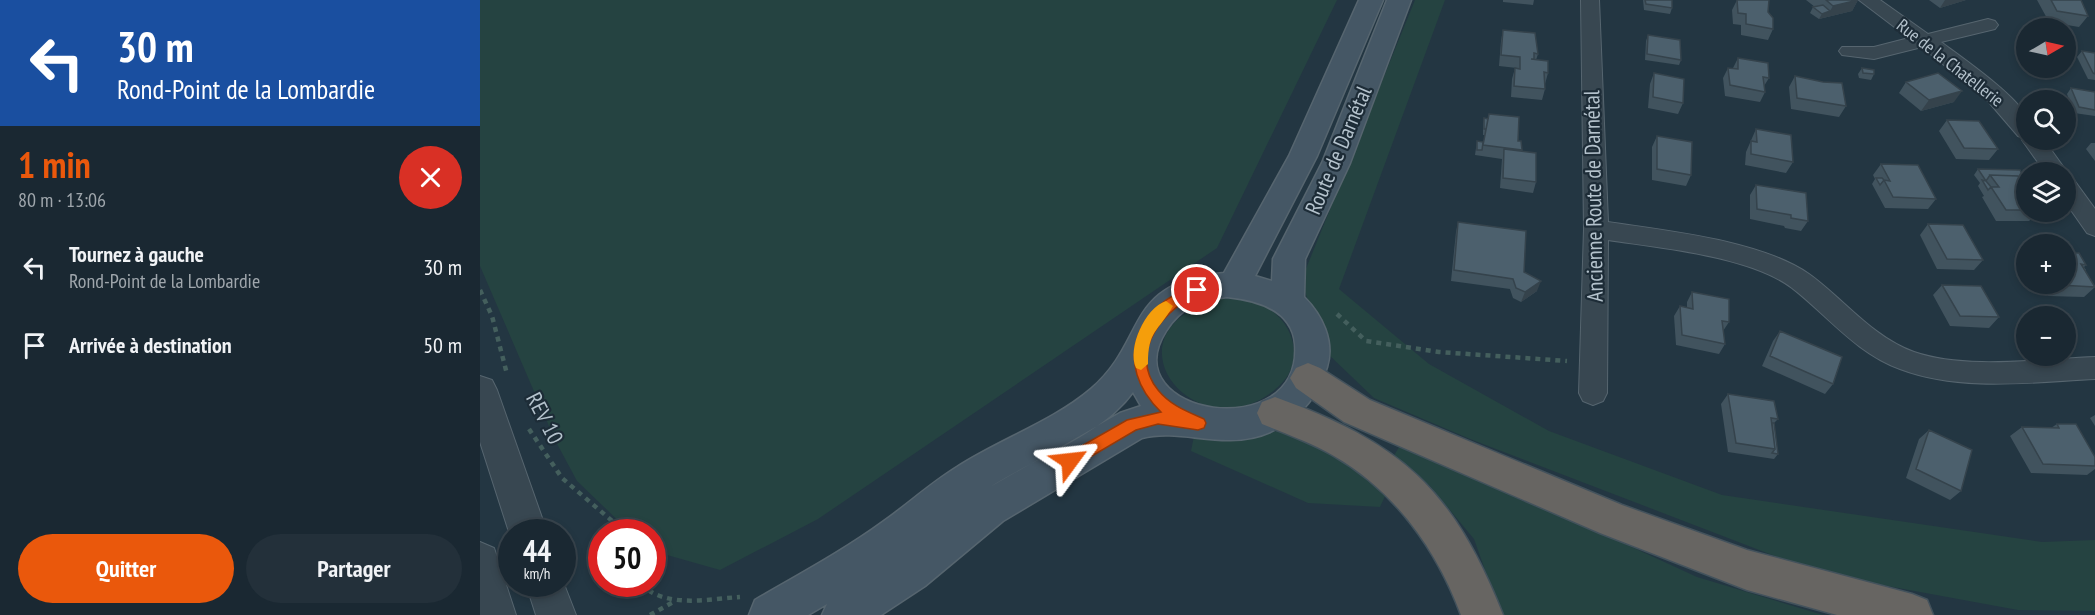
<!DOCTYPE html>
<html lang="fr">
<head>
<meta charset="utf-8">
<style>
	body { margin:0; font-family:"PT Sans Narrow",sans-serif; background:#23303a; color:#f1f3f6; height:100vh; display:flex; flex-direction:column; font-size:22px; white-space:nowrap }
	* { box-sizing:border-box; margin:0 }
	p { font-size:20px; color:#9fa6ac }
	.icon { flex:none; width:33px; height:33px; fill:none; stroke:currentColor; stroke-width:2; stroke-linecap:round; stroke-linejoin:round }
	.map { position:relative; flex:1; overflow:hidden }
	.side { display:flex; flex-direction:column; background:#1a2832; width:480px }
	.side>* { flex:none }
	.hud { background:#1a4fa0; color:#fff; overflow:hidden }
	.needle { width:39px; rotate:81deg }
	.tools { position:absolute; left:1536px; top:18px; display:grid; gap:12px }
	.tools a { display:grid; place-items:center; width:60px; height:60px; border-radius:50%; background:#1a2832; box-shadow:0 3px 9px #0003,0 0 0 2px #38444d; font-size:30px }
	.speed { position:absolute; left:18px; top:519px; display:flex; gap:12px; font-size:30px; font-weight:700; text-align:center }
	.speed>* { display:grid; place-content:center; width:78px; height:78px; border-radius:50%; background:#1a2832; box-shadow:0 3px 9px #0003,0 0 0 2px #38444d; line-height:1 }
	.speed small { font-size:15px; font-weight:400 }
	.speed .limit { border:9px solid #d22; background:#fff; color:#111 }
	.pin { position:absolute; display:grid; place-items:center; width:51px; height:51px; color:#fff; margin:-26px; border:3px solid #fff; border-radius:50%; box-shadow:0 2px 6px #0007 }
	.me { position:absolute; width:66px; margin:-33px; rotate:60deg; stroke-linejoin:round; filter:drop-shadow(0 0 4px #0008) }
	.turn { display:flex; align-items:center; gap:21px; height:126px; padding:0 18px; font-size:27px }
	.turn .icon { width:78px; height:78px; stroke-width:2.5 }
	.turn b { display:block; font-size:42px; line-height:51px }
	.round { display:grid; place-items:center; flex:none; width:63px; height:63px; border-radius:32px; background:#23303a }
	.summary { display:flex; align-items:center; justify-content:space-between; height:102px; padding:0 18px }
	h1 { font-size:36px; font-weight:800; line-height:45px; color:#ea580c }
	.cta { display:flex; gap:12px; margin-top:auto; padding:12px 18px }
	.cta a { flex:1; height:69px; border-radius:36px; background:#ea580c; color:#fff; font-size:24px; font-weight:800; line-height:69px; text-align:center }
	.cta a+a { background:#23303a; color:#f1f3f6 }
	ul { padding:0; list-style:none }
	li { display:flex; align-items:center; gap:18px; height:78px; padding:0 18px }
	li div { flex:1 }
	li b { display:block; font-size:22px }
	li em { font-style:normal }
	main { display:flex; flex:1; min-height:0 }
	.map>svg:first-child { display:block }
	.green { fill:#254341 }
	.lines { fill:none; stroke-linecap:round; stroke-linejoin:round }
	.minor-casing { stroke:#56656f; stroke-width:2 }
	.tertiary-casing { stroke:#56656f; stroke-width:2 }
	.secondary-casing { stroke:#56656f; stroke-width:3 }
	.trunk-casing { stroke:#43525c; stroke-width:3 }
	.path { stroke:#445f5d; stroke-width:4.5; stroke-dasharray:5 5; stroke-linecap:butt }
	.minor { fill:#384751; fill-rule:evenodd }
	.tertiary { fill:#384751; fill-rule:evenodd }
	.secondary { fill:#455765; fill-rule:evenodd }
	.trunk { fill:#676562; fill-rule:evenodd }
	.wall { fill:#41535e }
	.shaded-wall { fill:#35434c }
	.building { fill:#4c606d; stroke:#35434c; stroke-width:1.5 }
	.route { fill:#ea580c; stroke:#983908; stroke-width:1.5 }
	.slow { fill:#f59e0b }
	.labels { text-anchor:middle; stroke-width:4.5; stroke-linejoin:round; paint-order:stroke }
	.far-street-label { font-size:18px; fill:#b4c2cc; stroke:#1d2c37 }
	.street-label { font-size:22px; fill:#b4c2cc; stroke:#1d2c37 }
</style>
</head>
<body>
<main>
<section class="side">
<div class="hud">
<div class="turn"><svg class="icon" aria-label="left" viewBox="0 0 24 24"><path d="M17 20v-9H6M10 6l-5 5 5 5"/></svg><div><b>30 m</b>Rond-Point de la Lombardie</div></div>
</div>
<div class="summary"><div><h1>1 min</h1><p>80 m · 13:06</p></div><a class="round" style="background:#d93025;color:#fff"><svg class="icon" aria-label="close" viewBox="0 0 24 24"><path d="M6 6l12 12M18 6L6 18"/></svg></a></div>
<ul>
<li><svg class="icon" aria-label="left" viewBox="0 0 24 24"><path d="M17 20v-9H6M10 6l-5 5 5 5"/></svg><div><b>Tournez à gauche</b><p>Rond-Point de la Lombardie</p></div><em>30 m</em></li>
<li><svg class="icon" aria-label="arrive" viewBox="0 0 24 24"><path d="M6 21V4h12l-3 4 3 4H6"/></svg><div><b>Arrivée à destination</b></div><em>50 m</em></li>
</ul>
<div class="cta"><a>Quitter</a><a>Partager</a></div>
</section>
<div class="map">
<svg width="1615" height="615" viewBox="0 0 1615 615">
	<rect width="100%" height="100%" fill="#233642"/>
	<path class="green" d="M0 0H857L737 248 338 519 240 570 173 551 172 532H150L97 481 75 440 0 266Z
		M935 0H965L859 289 949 364 1069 431 1242 495 1562 542 1615 540V611L1538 610 1342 574 990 439 894 398 847 353 821 281Z
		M739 299C753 299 767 299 780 304 813 318 827 360 799 386 720 459 615 333 739 299Z
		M800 430 859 450 906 494 900 507 828 503 711 451 714 436C743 445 771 439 800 430Z
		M919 447 1093 520 1217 577 1343 615H1021L994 539 949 485 912 459Z"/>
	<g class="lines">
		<g class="minor-casing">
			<path id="minor" d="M1101 0H1119L1128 222C1187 231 1280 240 1329 274 1364 299 1392 337 1434 352 1487 370 1559 359 1615 357V379C1552 382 1481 392 1420 369 1376 353 1348 316 1312 288 1270 256 1180 248 1128 240L1127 393 1123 401 1113 405 1103 401 1099 393 1104 229Z
				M1379 0H1400L1448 34 1508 19 1515 21 1518 25 1515 29 1461 42C1481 57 1536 95 1546 116 1548 122 1546 133 1546 140H1564L1587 172 1586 175V172H1565L1542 140 1544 138 1538 136 1507 100 1442 47 1394 59 1362 55 1359 51 1362 47H1394L1429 38Z
				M1586 178 1594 180 1615 209V236L1607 233 1586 203Z"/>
		</g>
		<g class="tertiary-casing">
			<path id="tertiary" d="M0 376 12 380 17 390 67 532H32V537L29 532 0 442Z
				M0 542 14 548 36 615H0Z
				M82 579 96 615H56L46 584H82Z"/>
		</g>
		<g class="secondary-casing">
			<path id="secondary" d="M879 0H903L837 156 775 276 792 281 793 259 842 163 907 0H931L870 163 825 259 824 297C842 315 855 341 847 367 834 411 795 441 748 440 719 440 690 431 662 438L523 521 445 586 401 615H342L347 604 328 615H269L275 600C318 575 363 551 404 521 428 504 451 483 477 467 520 439 572 422 611 389 669 339 642 283 744 273L809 156ZM747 297C776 300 812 309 815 344 823 446 632 416 686 331 701 307 720 300 747 297ZM653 392 661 406 640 413 510 487C556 457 620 437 653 392Z"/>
		</g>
		<g class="trunk-casing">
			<path id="trunk" d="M828 363 840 368 890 400 1142 505 1267 550 1432 594 1447 600 1453 615H1357L1267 590 1120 533 864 422 816 388 810 378 816 368Z
				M795 397C922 443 973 489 1023 615H981C957 550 915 491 854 456 832 443 806 434 782 424L777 413 782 402Z"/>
		</g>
		<path class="path" d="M0 290 12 316 27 374
			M857 314 886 341 959 352 1087 361
			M49 429 82 478 145 532
			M161 584C186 609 228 599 260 597
			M170 615 195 601"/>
		<use href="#minor" class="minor"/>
		<use href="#tertiary" class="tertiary"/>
		<use href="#secondary" class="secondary"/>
		<use href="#trunk" class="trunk"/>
	</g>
	<path class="wall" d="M1023 0H1054L1053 5 1023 2Z
		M1163 0H1192V8L1190 14 1164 10Z
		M1257 0 1288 12 1293 29 1288 40 1261 35V25L1253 24 1252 10Z
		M1326 0H1378L1372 11 1339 19 1330 13 1333 7H1335Z
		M1449 0H1486L1460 8Z
		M1557 0H1601L1608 16 1599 27 1569 22Z
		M1023 30 1058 54 1056 60 1068 73 1065 84V89L1062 100 1031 97 1032 79 1035 68H1037L1019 66 1021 41Z
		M1168 35 1201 60 1199 65 1165 60 1166 41Z
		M1602 51 1615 53V80L1608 79 1597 57Z
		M1258 58 1289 78 1284 86 1285 92 1280 102 1245 96 1243 78 1248 68H1253Z
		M1382 68 1394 74 1391 80 1379 78 1378 74Z
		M1174 73 1203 103 1198 114 1168 108 1170 84Z
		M1315 76 1343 82 1366 106 1359 117 1311 109 1309 87Z
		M1426 82 1474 102 1441 111 1419 93Z
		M1591 88 1615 92V116L1594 113 1587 94Z
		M1004 118 1038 141 1042 150 1041 151 1056 182 1053 193 1020 188 1022 159 995 155 997 141 1002 149 1005 135H1003V124Z
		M1467 120 1518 149 1509 160 1476 159 1459 131Z
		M1276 129 1313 162 1306 173 1265 165 1266 152Z
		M1177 136 1211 175 1206 186 1172 180V147Z
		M1611 143H1615V161L1606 149Z
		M1401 164 1456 199 1448 209 1405 208 1392 184 1395 179 1393 175Z
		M1498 169 1546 183V212H1558L1549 221H1516L1502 197 1504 196 1498 186 1500 183 1494 175Z
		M1276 185 1328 221 1321 231 1305 228 1304 226 1270 219V195Z
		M978 222 1044 272 1057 291 1041 302 1033 298 1030 289 971 281 976 232Z
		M1448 224 1503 260 1494 270 1457 269 1440 235Z
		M1586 253 1606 265 1604 267 1606 270 1605 271 1615 286V287L1604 297 1568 296 1560 284H1586Z
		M1462 285 1519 317 1509 328 1470 326 1453 295Z
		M1212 292 1249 322 1243 331 1245 344 1239 354 1196 345 1194 316 1200 306 1207 308V302Z
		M1300 331 1353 384 1345 394 1282 366 1293 341Z
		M1248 394 1298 419 1294 423 1298 454 1294 459 1248 452 1241 404Z
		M1615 415V426L1610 418Z
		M1577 424 1615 457V469L1607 475 1551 473 1530 436 1542 427 1571 428Z
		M1449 430 1481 491 1470 500 1426 478 1439 439Z"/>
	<path class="shaded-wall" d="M1378 0 1372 11 1339 19 1342 14 1350 11 1353 6Z
		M1465 0H1486L1460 8Z
		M1482 91 1474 102 1441 111 1449 100Z
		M1061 281 1057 291 1041 302 1045 292Z"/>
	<path class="building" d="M1165 0H1192V8L1166 4Z
		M1257 0H1289L1288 12 1293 18V29L1266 24V14L1258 13Z
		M1346 0H1378L1353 6Z
		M1571 0H1601L1608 16 1577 11Z
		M1343 5 1350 11 1342 14 1333 7Z
		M1023 30 1055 33 1058 54 1054 53V59H1051L1068 61V73L1064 72 1065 89 1034 86 1035 68 1040 69V57L1021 55Z
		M1168 35 1200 40 1201 60 1167 54Z
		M1602 51 1615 53V74L1613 73Z
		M1258 58 1288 63 1289 78 1283 77 1285 92 1250 85 1248 68 1258 69Z
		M1382 68 1394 70V74L1383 73Z
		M1174 73 1204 79 1203 103 1173 97Z
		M1458 73 1482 91 1449 100 1426 82Z
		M1315 76 1343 82 1362 83 1366 106 1317 98Z
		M1591 88 1615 92V110L1599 107Z
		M1009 114 1039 117 1038 141H1041L1042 150 1003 145Z
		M1004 118 1008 119 1006 129H1004Z
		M1467 120 1499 121 1518 149 1484 148Z
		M1276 129 1311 135 1313 162 1271 154V141L1277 142Z
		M1177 136 1212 142 1211 175 1177 169Z
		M997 141 1003 142 1002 150H997Z
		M1024 149 1056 153V182L1023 178Z
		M1401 164 1438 165 1456 199 1413 197 1404 180 1410 181Z
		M1498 169 1540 170 1546 183V190L1538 176 1510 175 1506 181Z
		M1510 175 1538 176 1546 190V210H1526L1511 187H1519Z
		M1396 178H1402L1404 180 1400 185Z
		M1502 180 1506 181 1511 187 1508 190Z
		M1276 185 1326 193 1328 221 1311 218V215L1277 209Z
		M978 222 1046 231 1044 272 1061 281 1045 292 1036 288 1033 279 974 270Z
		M1448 224 1483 225 1503 260 1467 259Z
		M1586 253H1599L1606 265 1601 264 1615 287 1579 285 1578 284H1586Z
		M1462 285 1501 286 1519 317 1480 316Z
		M1212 292 1249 299V322L1242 321 1245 344 1202 335 1200 306 1213 309Z
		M1300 331 1362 357 1353 384 1290 356Z
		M1248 394 1294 401 1298 419 1291 418 1295 449 1256 443Z
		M1292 423H1294L1298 454 1292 453 1295 449Z
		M1577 424H1596L1615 457V466L1563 464 1542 427 1579 428Z
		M1449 430 1492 450 1481 491 1436 469Z"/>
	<path class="route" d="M717 285 724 290 722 293C685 306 647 352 678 390 690 405 706 411 724 419L726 423 724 428 718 430 678 424 656 430 595 466H584L582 461 584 456 647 420 681 412C631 364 656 304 717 285Z"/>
	<path class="slow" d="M686 301 693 306C678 332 668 330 668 364L661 370 656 368C647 348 665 308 686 301Z"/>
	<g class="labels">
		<g class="far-street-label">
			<text transform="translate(1470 63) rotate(38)" y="6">Rue de la Chatellerie</text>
		</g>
		<g class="street-label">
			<text transform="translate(858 150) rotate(-67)" y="8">Route de Darnétal</text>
			<text transform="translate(1113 196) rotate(-91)" y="8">Ancienne Route de Darnétal</text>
			<text transform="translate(65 418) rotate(63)" y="8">REV 10</text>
		</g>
	</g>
</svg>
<div class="tools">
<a><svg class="needle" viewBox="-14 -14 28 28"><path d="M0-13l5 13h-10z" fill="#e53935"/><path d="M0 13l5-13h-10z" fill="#9fa6ac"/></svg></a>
<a><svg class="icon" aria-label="search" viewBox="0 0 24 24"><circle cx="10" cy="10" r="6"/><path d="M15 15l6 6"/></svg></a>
<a><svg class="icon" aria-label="layers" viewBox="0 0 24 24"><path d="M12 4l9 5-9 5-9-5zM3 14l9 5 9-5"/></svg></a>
<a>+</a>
<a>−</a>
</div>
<div class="speed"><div>44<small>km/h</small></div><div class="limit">50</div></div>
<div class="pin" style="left:717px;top:290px;background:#d93025"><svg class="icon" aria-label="arrive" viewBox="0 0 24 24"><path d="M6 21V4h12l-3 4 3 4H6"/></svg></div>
<svg class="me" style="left:590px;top:461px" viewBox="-20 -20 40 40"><path d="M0-17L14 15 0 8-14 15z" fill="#ea580c" stroke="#fff" stroke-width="4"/></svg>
</div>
</main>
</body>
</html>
